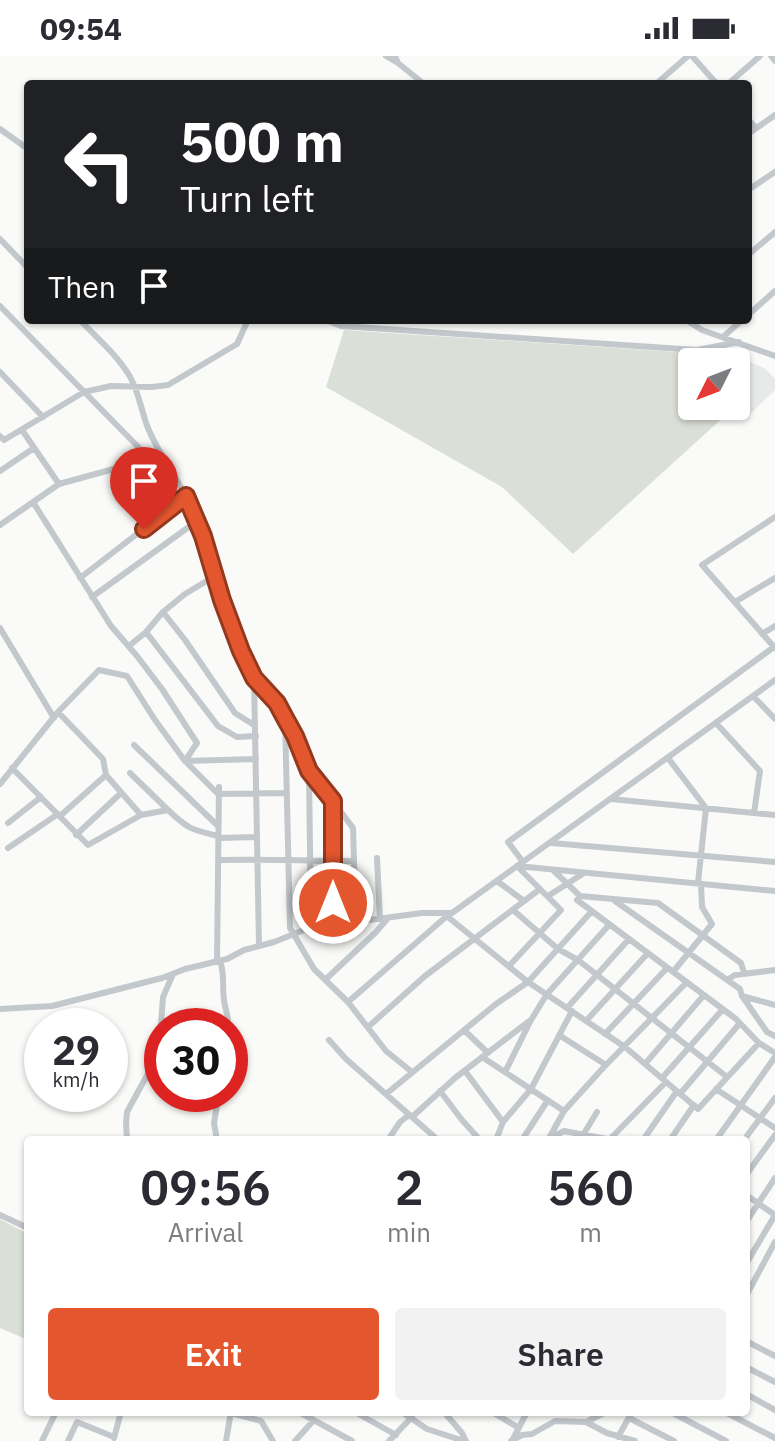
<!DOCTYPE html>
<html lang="en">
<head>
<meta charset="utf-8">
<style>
	body { margin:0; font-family:"IBM Plex Sans",sans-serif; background:#f2f2f3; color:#2b2b33; height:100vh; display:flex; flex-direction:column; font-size:30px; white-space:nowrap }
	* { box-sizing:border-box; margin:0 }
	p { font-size:26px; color:#7c7c81 }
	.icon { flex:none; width:44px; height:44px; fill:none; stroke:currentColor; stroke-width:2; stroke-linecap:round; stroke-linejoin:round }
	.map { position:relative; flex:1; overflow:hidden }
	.panel { position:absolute; left:24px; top:1080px; width:726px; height:280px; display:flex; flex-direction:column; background:#fff; border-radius:8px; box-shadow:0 2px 6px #0004 }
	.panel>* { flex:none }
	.top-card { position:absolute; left:24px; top:24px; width:728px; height:244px; border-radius:8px; box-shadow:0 2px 6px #0004; background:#202124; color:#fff; overflow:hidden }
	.needle { width:52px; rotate:228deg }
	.fabs { position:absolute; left:678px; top:292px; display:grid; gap:16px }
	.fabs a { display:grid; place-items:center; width:72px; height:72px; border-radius:8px; background:#fff; box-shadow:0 2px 6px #0004; font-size:40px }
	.speed { position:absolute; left:24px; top:952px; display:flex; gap:16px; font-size:40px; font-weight:700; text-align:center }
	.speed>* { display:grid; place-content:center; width:104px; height:104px; border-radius:50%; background:#fff; box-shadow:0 2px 6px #0004; line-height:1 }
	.speed small { font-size:20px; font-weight:400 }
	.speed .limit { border:12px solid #d22; background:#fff; color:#111 }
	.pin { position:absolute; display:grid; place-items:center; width:68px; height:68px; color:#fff; margin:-82px -34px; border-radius:50% 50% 50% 0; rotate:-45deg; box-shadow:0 0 8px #0007 }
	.pin .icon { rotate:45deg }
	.me { position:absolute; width:88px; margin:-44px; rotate:0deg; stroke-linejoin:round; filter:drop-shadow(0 0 6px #0008) }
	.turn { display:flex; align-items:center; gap:28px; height:168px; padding:0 24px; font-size:36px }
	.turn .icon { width:104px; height:104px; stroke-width:2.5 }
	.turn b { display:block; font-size:56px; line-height:68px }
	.then { display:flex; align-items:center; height:76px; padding:0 24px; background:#0003; gap:16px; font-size:30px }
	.eta { display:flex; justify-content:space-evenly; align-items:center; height:136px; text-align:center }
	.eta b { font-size:48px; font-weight:600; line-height:56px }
	.cta { display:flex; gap:16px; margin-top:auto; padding:16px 24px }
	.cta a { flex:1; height:92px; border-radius:8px; background:#e4572e; color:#fff; font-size:32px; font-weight:600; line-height:92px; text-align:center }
	.cta a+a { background:#f2f2f3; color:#2b2b33 }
	.status { display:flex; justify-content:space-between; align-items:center; height:56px; padding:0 40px; background:#fff; direction:ltr }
	.status svg { height:22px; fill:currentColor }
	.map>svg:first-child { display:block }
	.built { fill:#e8e9e9 }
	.green { fill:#dadfd7 }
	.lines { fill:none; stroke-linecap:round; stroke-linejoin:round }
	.street { stroke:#c3c8cc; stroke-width:6 }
	.route-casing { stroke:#94391e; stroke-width:20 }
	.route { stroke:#e4572e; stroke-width:14 }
</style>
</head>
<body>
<div class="status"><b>09:54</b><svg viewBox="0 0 49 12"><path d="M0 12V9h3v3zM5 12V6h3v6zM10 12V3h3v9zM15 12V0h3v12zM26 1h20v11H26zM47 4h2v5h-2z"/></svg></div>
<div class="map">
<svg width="775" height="1385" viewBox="0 0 775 1385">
	<rect width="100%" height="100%" fill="#fafaf8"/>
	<path class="built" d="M725 295 766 313 775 323V334L747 361 736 344V306H712L707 298Z"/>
	<path class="green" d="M344 274 707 298 712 306H692V350H736V344L738 348 573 498 502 431 326 331Z
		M0 1163 26 1177 24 1181 28 1202V1284L0 1272Z"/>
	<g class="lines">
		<path class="street" d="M386 0 398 7
			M395 0 398 7 424 28
			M692 0 717 28
			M771 0 775 5
			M656 28 688 0
			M728 28 760 0
			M748 63 756 72
			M0 73 28 93
			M748 78 775 59
			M748 134 775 116
			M0 183 28 212
			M748 199 775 176
			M0 250 150 403
			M748 259 775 235
			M80 264C97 282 116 298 129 319 139 335 141 355 148 372 159 399 177 422 190 447L241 595 254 622 259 890
			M326 264 341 270 697 294 739 286
			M686 264 702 274 775 300
			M723 281 742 264
			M0 316 43 361
			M22 374 59 428
			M0 380 4 384 84 336 111 330 152 331 168 329 237 288 248 264
			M0 415 34 392
			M33 446 111 570 137 600 162 633 197 687 185 705
			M775 461 702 509 775 592
			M0 469 59 428 150 403 165 407
			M80 522 186 440
			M92 541 197 465
			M735 546 775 522
			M163 556 185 584 235 657 254 669
			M0 572 54 662
			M146 576 218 670 237 681 256 680
			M762 578 775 570
			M129 590 146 576 163 556 185 538 215 520
			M254 622 277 647 295 680 309 715 311 871
			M753 640 775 663
			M58 656 103 703 106 719 141 759 168 754C188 773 192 774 218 780
			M285 662 290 872 314 913 348 946 386 995 412 1016
			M716 667 760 715 754 757
			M134 689 218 770
			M668 702 706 752 698 827
			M185 705 256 703
			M12 712 88 789 141 759
			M310 716 333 745V869
			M130 717 168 754
			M0 728 58 656 99 614 127 620 155 664 185 705 218 738 286 737
			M611 743 775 759
			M333 745 353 772 356 866
			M60 760 106 719
			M8 767 41 741
			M76 779 121 737
			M218 782 257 781
			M551 787 775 806
			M8 792 58 758
			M377 802 380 863
			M218 804C264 803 309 805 354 805
			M523 806 508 786 774 591
			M517 810 775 835
			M554 815 580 840
			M497 825 524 845
			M548 840 584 817
			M615 845 740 933 742 940 775 949
			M513 854 558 893 578 904 727 1021
			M443 857 528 926 625 991 698 1053 759 987
			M220 905C225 918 222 931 224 944 225 953 229 961 228 970
			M217 906 219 731
			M509 910 561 854 517 810
			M673 916 712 868 702 851 701 828
			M744 917 741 907 658 847 580 840 577 844 736 963 759 987 775 997
			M325 924 376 876 388 862
			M727 924 735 919 775 914
			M742 940 767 976 775 980
			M348 946 447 860
			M567 952 629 883
			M0 953 52 950 162 922 185 913 227 903 244 894 274 886 309 872 422 857H452L775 624
			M586 965 648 897
			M368 971 425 920 540 833
			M464 974 488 997
			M605 978 667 912
			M559 979 606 1009
			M329 984 346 1003 438 1084
			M482 1001 564 1055
			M645 1008 704 939
			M465 1015 503 1066
			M505 1016 531 964 547 938 609 869
			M662 1022 723 953
			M716 1033 775 1072
			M440 1035 462 1064 480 1084
			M386 1038 496 948 528 926 592 855
			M680 1038 740 967
			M412 1061 455 1022 528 966
			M550 1082 564 1075 612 1084
			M610 1083 666 1026
			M127 1084 126 1067 127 1056 151 1012 160 983 163 941 173 918
			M217 1084 214 1067 219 1038
			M388 1084 400 1066 409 1059
			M496 1084 503 1066 531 1033 572 955
			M522 1084 548 1044
			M548 1084 564 1055 603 1012 687 926
			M580 1084 597 1056
			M643 1084 677 1035
			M670 1084 694 1049
			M716 1084 775 1001
			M744 1084 775 1042
			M746 1119 775 1079
			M746 1139 775 1159
			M0 1159 28 1172
			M746 1166 775 1122
			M28 1180V1187
			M746 1208 775 1159
			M746 1240 775 1186
			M746 1285 775 1300
			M746 1311 775 1326
			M746 1338 775 1354
			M299 1356 352 1385
			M355 1356 396 1379
			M402 1356 427 1373 464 1385
			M444 1356 462 1377 466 1385
			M492 1356 519 1372
			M671 1356 726 1385
			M725 1356 775 1382
			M231 1357 261 1365 273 1385
			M629 1362 674 1385
			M586 1366 607 1377 635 1385
			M618 1381 632 1356
			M114 1382 121 1356
			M42 1385 56 1356
			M68 1385 77 1366 114 1381
			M226 1385 231 1356
			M295 1385 314 1364
			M389 1385 412 1361
			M511 1385 522 1379 532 1378 555 1365 586 1366 606 1356
			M512 1385 527 1356"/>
	</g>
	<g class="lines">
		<g class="route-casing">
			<path id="route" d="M144 473 186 440 203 480 222 544 241 595 254 622 277 647 285 662 295 680 309 715 333 745V847"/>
		</g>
		<use href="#route" class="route"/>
	</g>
</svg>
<div class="fabs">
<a><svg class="needle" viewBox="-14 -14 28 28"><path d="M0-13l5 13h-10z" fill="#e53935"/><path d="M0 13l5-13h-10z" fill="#7c7c81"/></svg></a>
</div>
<div class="speed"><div>29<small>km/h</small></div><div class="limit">30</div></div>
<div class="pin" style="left:144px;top:473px;background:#d93025"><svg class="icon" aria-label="arrive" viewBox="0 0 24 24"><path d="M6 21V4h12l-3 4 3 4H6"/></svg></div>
<svg class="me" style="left:333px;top:847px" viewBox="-20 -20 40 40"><circle r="17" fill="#e4572e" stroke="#fff" stroke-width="3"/><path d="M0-11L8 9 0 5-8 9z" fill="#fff"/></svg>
<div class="top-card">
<div class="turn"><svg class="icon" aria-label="left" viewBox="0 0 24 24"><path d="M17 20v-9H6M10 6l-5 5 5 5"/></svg><div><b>500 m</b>Turn left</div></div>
<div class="then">Then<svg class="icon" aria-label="arrive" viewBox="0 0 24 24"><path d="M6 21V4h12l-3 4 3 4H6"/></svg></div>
</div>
<section class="panel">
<div class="eta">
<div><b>09:56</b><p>Arrival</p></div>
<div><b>2</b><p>min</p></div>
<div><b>560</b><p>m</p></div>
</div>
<div class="cta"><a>Exit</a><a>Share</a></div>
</section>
</div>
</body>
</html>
